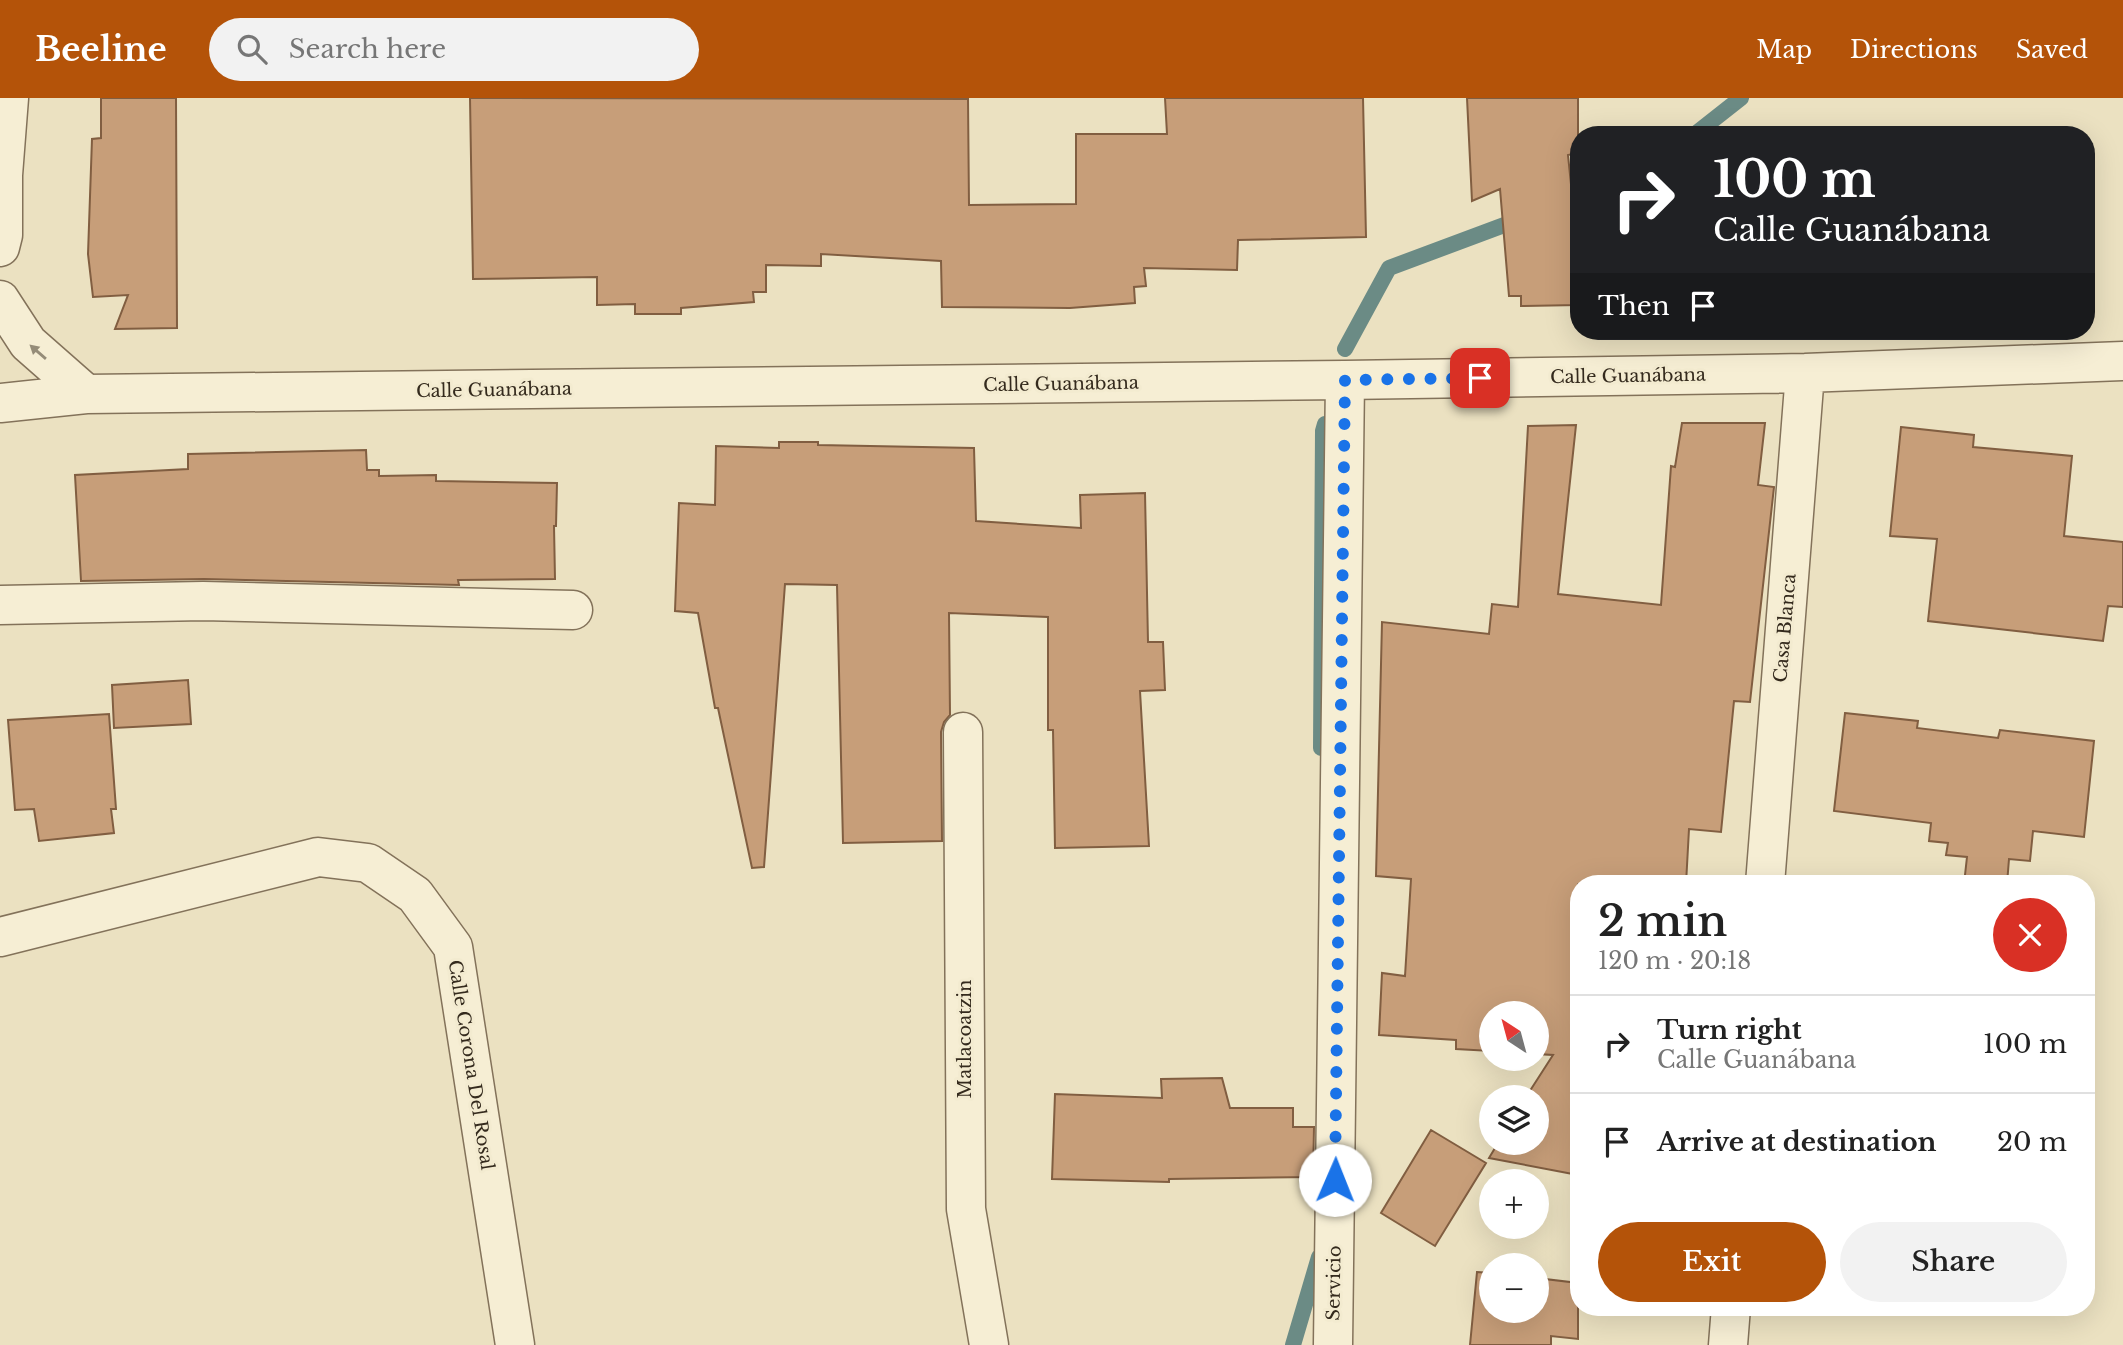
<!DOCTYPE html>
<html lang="en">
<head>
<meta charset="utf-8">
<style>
	body { margin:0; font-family:"Libre Baskerville",serif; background:#f2f2f2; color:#222; height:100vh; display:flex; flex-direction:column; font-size:26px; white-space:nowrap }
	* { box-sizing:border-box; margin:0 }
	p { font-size:23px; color:#767676 }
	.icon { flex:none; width:38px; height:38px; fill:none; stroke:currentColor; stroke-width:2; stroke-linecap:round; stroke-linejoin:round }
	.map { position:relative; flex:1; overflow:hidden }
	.sheet { position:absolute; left:1570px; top:777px; width:525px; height:441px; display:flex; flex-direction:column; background:#fff; border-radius:28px; box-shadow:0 7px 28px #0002 }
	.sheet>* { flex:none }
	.hud { position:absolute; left:1570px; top:28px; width:525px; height:214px; border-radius:28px; box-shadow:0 7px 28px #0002; background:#202124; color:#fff; overflow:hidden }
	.needle { width:46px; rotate:324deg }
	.tools { position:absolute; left:1479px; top:903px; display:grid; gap:14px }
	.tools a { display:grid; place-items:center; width:70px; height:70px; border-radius:50%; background:#fff; box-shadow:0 7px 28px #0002; font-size:35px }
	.pin { position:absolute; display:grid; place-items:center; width:60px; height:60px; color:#fff; margin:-30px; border-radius:14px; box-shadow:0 4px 10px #0006 }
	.me { position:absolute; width:77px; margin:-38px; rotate:1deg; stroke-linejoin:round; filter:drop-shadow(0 0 5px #0008) }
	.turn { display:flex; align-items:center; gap:24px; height:147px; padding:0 28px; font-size:32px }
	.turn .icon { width:91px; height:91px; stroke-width:2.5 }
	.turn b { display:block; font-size:49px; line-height:60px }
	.then { display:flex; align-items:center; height:66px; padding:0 28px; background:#0003; gap:14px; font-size:26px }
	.round { display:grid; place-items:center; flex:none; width:74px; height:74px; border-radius:37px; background:#f2f2f2 }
	.headline { display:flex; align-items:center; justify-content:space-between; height:119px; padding:0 28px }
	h1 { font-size:42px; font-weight:600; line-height:52px }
	.cta { display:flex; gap:14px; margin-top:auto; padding:14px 28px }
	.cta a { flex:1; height:80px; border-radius:42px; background:#b45309; color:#fff; font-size:28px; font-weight:600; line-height:80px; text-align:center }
	.cta a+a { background:#f2f2f2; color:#222 }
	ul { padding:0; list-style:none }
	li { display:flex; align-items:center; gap:21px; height:98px; padding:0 28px; border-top:2px solid #e0e0e0 }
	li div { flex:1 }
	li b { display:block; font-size:26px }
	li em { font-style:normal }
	header { display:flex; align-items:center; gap:42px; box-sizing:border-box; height:98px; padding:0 35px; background:#b45309; color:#fff }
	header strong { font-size:33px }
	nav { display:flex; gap:38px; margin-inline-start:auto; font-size:24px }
	.search { width:490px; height:63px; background:#f2f2f2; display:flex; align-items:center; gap:18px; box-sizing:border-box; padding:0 24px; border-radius:38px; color:#767676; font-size:26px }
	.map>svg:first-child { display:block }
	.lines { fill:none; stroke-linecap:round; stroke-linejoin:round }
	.stream { stroke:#6b8b85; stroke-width:16 }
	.building { fill:#c79e79; stroke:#815e41; stroke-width:2 }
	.minor-casing { stroke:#83725a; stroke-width:41 }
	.tertiary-casing { stroke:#83725a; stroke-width:41 }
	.minor { stroke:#f6eed4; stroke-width:38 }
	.tertiary { stroke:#f6eed4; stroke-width:38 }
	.oneway { fill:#958c78 }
	.route { stroke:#1a73e8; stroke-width:12; stroke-dasharray:0 21.6 }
	.labels { text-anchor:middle; stroke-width:6; stroke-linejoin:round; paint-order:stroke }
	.street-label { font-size:18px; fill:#342a1d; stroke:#f3ebd0 }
</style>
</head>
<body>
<header>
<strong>Beeline</strong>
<div class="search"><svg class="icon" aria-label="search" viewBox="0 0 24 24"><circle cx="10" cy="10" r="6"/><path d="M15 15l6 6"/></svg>Search here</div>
<nav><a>Map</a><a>Directions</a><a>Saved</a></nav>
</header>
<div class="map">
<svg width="2123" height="1247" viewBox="0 0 2123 1247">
	<rect width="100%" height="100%" fill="#ebe1c1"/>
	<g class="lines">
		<path class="stream" d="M1694 37 1741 0
			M1554 108 1578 99
			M1345 251 1389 170 1523 120
			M1321 650 1323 333 1325 326
			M1293 1247 1319 1159"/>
	</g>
	<path class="building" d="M101 0H176L177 230 115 231 128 197 93 199 88 156 92 41 101 40Z
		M470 0 968 1 969 107 1076 106V36H1167L1165 0H1363L1366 139 1238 142 1237 172 1144 170 1146 188 1134 189 1135 205 1070 210 942 209 941 163 821 156V168L766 167V194H753L754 204 681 210V216H635V206L597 207V179L473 181Z
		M1467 0H1578V55L1568 57 1576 135H1578V207L1521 208V198H1509L1500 91 1472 103Z
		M1682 325H1765L1758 387 1774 389 1750 604 1734 603 1721 734 1689 731 1686 786H1578V1077L1489 1060 1498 1045H1536V999H1526L1553 957 1536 956V915H1491V953L1456 951V942L1379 937 1382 875 1405 878 1411 781 1376 778 1382 524 1489 536 1492 506 1518 509 1528 328 1576 327 1558 496 1661 507 1671 368 1675 369Z
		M1901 329 1974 337 1973 349 2072 358 2064 438 2123 444V509L2108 508 2103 543 1928 523 1937 441 1890 438Z
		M779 344H818V347L974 350 976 423 1081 430 1080 397 1145 395 1148 544H1163L1165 592 1140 593 1149 748 1055 750 1053 632H1048V519L949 515 950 617 944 624 941 634 942 743 843 745 837 487 785 486 764 769 752 770 718 610H715L698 515 675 513 679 405 715 407 716 348 779 350Z
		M366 352 367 372H379V378L436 377V383L557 385 556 428H554L555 481 458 482 459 487 204 481 81 483 75 377 188 371V356Z
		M188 582 191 626 114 630 112 587Z
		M1845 615 1918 623 1917 630 1998 640 2000 632 2094 643 2084 739 2033 733 2030 763 2009 761 2007 786H1964L1967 759 1946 757 1948 745 1929 743 1931 725 1834 713Z
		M109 616 116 711H111L114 735 39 743 34 711 15 712 8 622Z
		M1222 980 1230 1010H1293V1029H1314L1313 1079 1169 1081V1084L1052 1081 1055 996 1162 1000 1161 981Z
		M1431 1032 1486 1065 1435 1148 1381 1115Z
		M1477 1174 1491 1175V1213H1536V1180L1578 1185V1241L1551 1238V1247H1470Z"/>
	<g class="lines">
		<g class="minor-casing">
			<path id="minor" d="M0 202 28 245 86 296
				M0 305 86 296 1345 282 1805 275 2123 263
				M0 507 203 503 573 512
				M963 634 966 1111 989 1247
				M1765 786 1805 275
				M0 839 318 759 368 765 415 797 453 849 515 1247
				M1333 1247 1345 282
				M1728 1247 1731 1209"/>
		</g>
		<g class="tertiary-casing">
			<path id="tertiary" d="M0 149 3 137V77L9 0"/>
		</g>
		<use href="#minor" class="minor"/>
		<use href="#tertiary" class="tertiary"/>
	</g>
	<defs><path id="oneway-solid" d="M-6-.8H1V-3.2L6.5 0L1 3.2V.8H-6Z" transform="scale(1.75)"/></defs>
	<use class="oneway" href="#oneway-solid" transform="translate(38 254) rotate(-139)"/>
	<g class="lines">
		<path class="route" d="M1335 1082 1345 282 1480 280"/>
	</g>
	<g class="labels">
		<g class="street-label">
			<text transform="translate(1628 278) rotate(-1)" y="6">Calle Guanábana</text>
			<text transform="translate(1061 286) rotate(-1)" y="6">Calle Guanábana</text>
			<text transform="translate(494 292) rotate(-1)" y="6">Calle Guanábana</text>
			<text transform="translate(1785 530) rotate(-85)" y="6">Casa Blanca</text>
			<text transform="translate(965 941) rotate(-90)" y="6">Matlacoatzin</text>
			<text transform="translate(471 967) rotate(81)" y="6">Calle Corona Del Rosal</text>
			<text transform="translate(1334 1185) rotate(-89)" y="6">Servicio</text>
		</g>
	</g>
</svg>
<div class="tools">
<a><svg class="needle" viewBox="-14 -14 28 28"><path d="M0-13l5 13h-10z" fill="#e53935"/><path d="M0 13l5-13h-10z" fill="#767676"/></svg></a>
<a><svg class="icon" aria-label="layers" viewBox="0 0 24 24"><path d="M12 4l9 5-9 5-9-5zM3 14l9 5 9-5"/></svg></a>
<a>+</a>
<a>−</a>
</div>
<div class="pin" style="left:1480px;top:280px;background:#d93025"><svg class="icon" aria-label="arrive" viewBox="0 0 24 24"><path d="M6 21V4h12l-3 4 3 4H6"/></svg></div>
<svg class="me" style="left:1335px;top:1082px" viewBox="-20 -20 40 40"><circle r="19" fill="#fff"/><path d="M0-13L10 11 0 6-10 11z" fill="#1a73e8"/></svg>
<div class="hud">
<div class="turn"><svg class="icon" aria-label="right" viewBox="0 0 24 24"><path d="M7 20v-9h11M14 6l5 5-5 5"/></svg><div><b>100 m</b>Calle Guanábana</div></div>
<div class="then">Then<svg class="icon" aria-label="arrive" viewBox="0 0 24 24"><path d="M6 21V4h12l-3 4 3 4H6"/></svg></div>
</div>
<section class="sheet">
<div class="headline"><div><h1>2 min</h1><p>120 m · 20:18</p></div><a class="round" style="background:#d93025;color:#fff"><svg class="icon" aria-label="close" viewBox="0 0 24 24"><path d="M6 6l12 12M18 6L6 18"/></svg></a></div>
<ul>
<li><svg class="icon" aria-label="right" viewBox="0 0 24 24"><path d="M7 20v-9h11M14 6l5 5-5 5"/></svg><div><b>Turn right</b><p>Calle Guanábana</p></div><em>100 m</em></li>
<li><svg class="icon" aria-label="arrive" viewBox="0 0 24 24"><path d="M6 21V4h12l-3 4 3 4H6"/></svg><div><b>Arrive at destination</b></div><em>20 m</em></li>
</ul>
<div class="cta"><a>Exit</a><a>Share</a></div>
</section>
</div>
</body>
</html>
